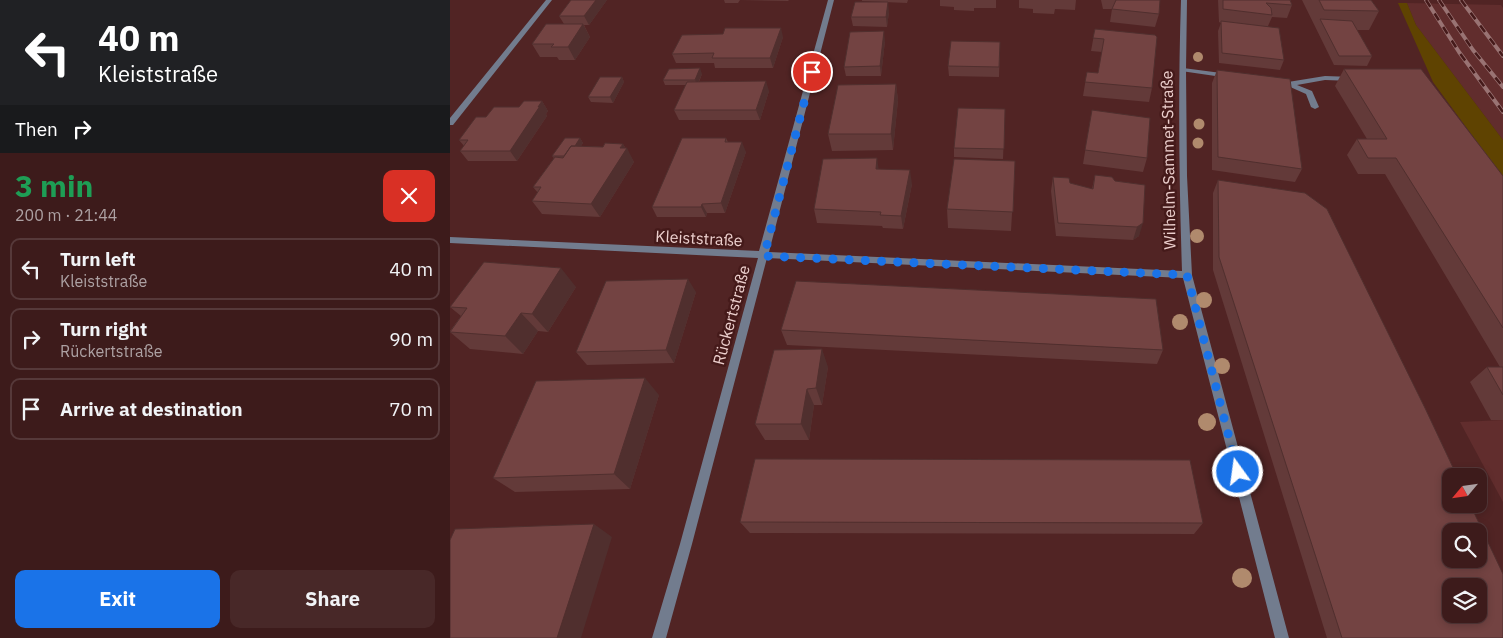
<!DOCTYPE html>
<html lang="en">
<head>
<meta charset="utf-8">
<style>
	body { margin:0; font-family:"IBM Plex Sans",sans-serif; background:#482828; color:#f1f3f6; height:100vh; display:flex; flex-direction:column; font-size:19px; white-space:nowrap }
	* { box-sizing:border-box; margin:0 }
	p { font-size:16px; color:#ada1a3 }
	.icon { flex:none; width:28px; height:28px; fill:none; stroke:currentColor; stroke-width:2; stroke-linecap:round; stroke-linejoin:round }
	.map { position:relative; flex:1; overflow:hidden }
	.drawer { display:flex; flex-direction:column; background:#3d1b1b; width:450px }
	.drawer>* { flex:none }
	.hud { background:#202124; color:#fff; overflow:hidden }
	.needle { width:32px; rotate:241deg }
	.tools { position:absolute; left:992px; top:468px; display:grid; gap:10px }
	.tools a { display:grid; place-items:center; width:45px; height:45px; border-radius:10px; background:#3d1b1b; box-shadow:0 2px 8px #0003,0 0 0 1px #56393a; font-size:25px }
	.pin { position:absolute; display:grid; place-items:center; width:42px; height:42px; color:#fff; margin:-21px; border:2px solid #fff; border-radius:50%; box-shadow:0 1px 5px #0007 }
	.me { position:absolute; width:55px; margin:-28px; rotate:346deg; stroke-linejoin:round; filter:drop-shadow(0 0 4px #0008) }
	.turn { display:flex; align-items:center; gap:18px; height:105px; padding:0 15px; font-size:22px }
	.turn .icon { width:65px; height:65px; stroke-width:2.5 }
	.turn b { display:block; font-size:35px; line-height:42px }
	.then { display:flex; align-items:center; height:48px; padding:0 15px; background:#0003; gap:10px; font-size:19px }
	.round { display:grid; place-items:center; flex:none; width:52px; height:52px; border-radius:10px; background:#482828 }
	.head { display:flex; align-items:center; justify-content:space-between; height:85px; padding:0 15px }
	h1 { font-size:30px; font-weight:700; line-height:38px; color:#1e9e55 }
	.primary-button { display:flex; gap:10px; margin-top:auto; padding:10px 15px }
	.primary-button a { flex:1; height:58px; border-radius:10px; background:#1a73e8; color:#fff; font-size:20px; font-weight:700; line-height:58px; text-align:center }
	.primary-button a+a { background:#482828; color:#f1f3f6 }
	ul { padding:0; list-style:none }
	li { display:flex; align-items:center; gap:15px; height:62px; margin:0 10px 8px; padding:0 5px; border:2px solid #56393a; border-radius:10px }
	li div { flex:1 }
	li b { display:block; font-size:19px }
	li em { font-style:normal }
	main { display:flex; flex:1; min-height:0 }
	.map>svg:first-child { display:block }
	.built { fill:#612d2d }
	.green { fill:#5f4301 }
	.lines { fill:none; stroke-linecap:round; stroke-linejoin:round }
	.service { fill:#727c8e; fill-rule:evenodd }
	.minor { fill:#727c8e; fill-rule:evenodd }
	.rail-casing { stroke:#997373; stroke-width:4 }
	.rail { stroke:#451a1a; stroke-width:2.5; stroke-dasharray:8; stroke-linecap:butt }
	.tree { fill:#b08a6d }
	.wall { fill:#633a39 }
	.shaded-wall { fill:#502f2e }
	.building { fill:#734342; stroke:#502f2e; fill-rule:evenodd }
	.route { stroke:#1a73e8; stroke-width:9; stroke-dasharray:0 16.2 }
	.labels { text-anchor:middle; stroke-width:5; stroke-linejoin:round; paint-order:stroke }
	.street-label { font-size:16px; fill:#eccfcd; stroke:#451a1a }
</style>
</head>
<body>
<main>
<section class="drawer">
<div class="hud">
<div class="turn"><svg class="icon" aria-label="left" viewBox="0 0 24 24"><path d="M17 20v-9H6M10 6l-5 5 5 5"/></svg><div><b>40 m</b>Kleiststraße</div></div>
<div class="then">Then<svg class="icon" aria-label="right" viewBox="0 0 24 24"><path d="M7 20v-9h11M14 6l5 5-5 5"/></svg></div>
</div>
<div class="head"><div><h1>3 min</h1><p>200 m · 21:44</p></div><a class="round" style="background:#d93025;color:#fff"><svg class="icon" aria-label="close" viewBox="0 0 24 24"><path d="M6 6l12 12M18 6L6 18"/></svg></a></div>
<ul>
<li><svg class="icon" aria-label="left" viewBox="0 0 24 24"><path d="M17 20v-9H6M10 6l-5 5 5 5"/></svg><div><b>Turn left</b><p>Kleiststraße</p></div><em>40 m</em></li>
<li><svg class="icon" aria-label="right" viewBox="0 0 24 24"><path d="M7 20v-9h11M14 6l5 5-5 5"/></svg><div><b>Turn right</b><p>Rückertstraße</p></div><em>90 m</em></li>
<li><svg class="icon" aria-label="arrive" viewBox="0 0 24 24"><path d="M6 21V4h12l-3 4 3 4H6"/></svg><div><b>Arrive at destination</b></div><em>70 m</em></li>
</ul>
<div class="primary-button"><a>Exit</a><a>Share</a></div>
</section>
<div class="map">
<svg width="1053" height="638" viewBox="0 0 1053 638">
	<rect width="100%" height="100%" fill="#512424"/>
	<path class="built" d="M957 3 1051 5 1053 8V140L966 25Z
		M1053 420V502L1010 422Z"/>
	<path class="green" d="M948 3H957L966 25 1053 140V183L1038 157 983 82Z"/>
	<g class="lines">
		<path class="service" d="M733 68 779 74 783 76 779 78 731 71V69Z
			M875 76 903 77 907 79 903 81 875 80 847 85 862 91 869 107 865 109 861 107 856 94 838 86 828 85 824 83 828 81 838 82Z"/>
		<path class="minor" d="M96 0H102L3 125H0V118Z
			M378 0H384L319 252 732 271C729 181 728 91 731 0H737L736 70 737 176 742 275 839 638H825L733 278 317 258 242 544 216 638H202L230 544 308 258 0 243V237L309 251Z"/>
		<g class="rail-casing">
			<path id="rail" d="M976 0 1009 52 1053 112
				M989 0 1023 50 1053 87
				M1011 0 1053 56"/>
		</g>
		<use href="#rail" class="rail"/>
	</g>
	<g class="tree">
		<circle cx="748" cy="57" r="5"/>
		<circle cx="749" cy="124" r="5.5"/>
		<circle cx="748" cy="143" r="5.5"/>
		<circle cx="747" cy="236" r="7"/>
		<circle cx="754" cy="300" r="8"/>
		<circle cx="730" cy="322" r="8"/>
		<circle cx="772" cy="366" r="8"/>
		<circle cx="757" cy="422" r="9"/>
		<circle cx="801" cy="471" r="9"/>
		<circle cx="792" cy="578" r="10"/>
	</g>
	<path class="wall" d="M157 0 139 25H134L140 37 125 60H109L107 57H90L82 44 114 24 109 16Z
		M274 0H339L338 1 290 0 288 3H275Z
		M412 0H458L457 3 412 1Z
		M490 0H546V8H524V11L504 10V7L490 6Z
		M569 0H626L625 10 605 9 604 14 583 13V9L569 8Z
		M651 0H710L709 14 705 27 660 22 662 9H653Z
		M768 0H840L842 5 837 18 822 17 818 26 834 60 830 70 769 63 768 31 771 23 769 22Z
		M852 0H921L929 11 919 30H907L922 56 917 66 884 65Z
		M439 12 437 27 403 26 401 17Z
		M645 29 702 88 699 102 633 96 637 72 648 73 652 52 641 51Z
		M333 37 323 68H265L264 63H226L222 54Z
		M435 41 431 76H396L394 67Z
		M550 42 549 77 499 76 498 66Z
		M894 69 1053 176V420H1041L1020 382 1037 367H1050L935 174H908L897 155 907 139H917L885 86Z
		M767 70 852 169 845 182 762 170V83Z
		M252 74 249 82 319 91 310 120H229L224 110 236 85H215L213 80Z
		M172 77 174 82 163 103 141 102 138 97Z
		M446 84 448 100 443 150 382 151 378 134Z
		M92 101 98 111 96 114 97 116 67 161H18L10 151 14 146 9 140 36 117 69 107Z
		M555 109 553 159 504 157V148Z
		M642 110 697 158 693 172 633 164Z
		M130 138 133 143 131 146 153 147 173 144 184 162 150 217 92 214 82 201 88 193 83 187 104 158 102 156Z
		M276 138 278 142 296 152 275 213H257L256 217H207L202 207Z
		M565 161 561 231 498 228 497 209Z
		M429 169 462 184 453 229 433 228 432 226 367 223 364 209Z
		M645 175 665 181 695 185 689 236 683 240 606 236 601 191 603 177 620 183 642 189Z
		M768 180 1053 638H877L763 270V193Z
		M126 287 98 332 88 331 73 354 20 349 0 332V331L11 316 0 307Z
		M246 292 224 363 137 365 126 352Z
		M331 330 713 350 707 364 337 345Z
		M378 367 372 405H364L359 440H315L305 424Z
		M209 395 180 489 65 492 43 478Z
		M290 522 753 523 744 534 300 533Z"/>
	<path class="shaded-wall" d="M146 0H157L139 25 134 16Z
		M438 2 439 12 437 27 436 17Z
		M133 24 140 37 125 60 118 47Z
		M331 28 333 37 323 68 320 58Z
		M434 31 435 41 431 76 430 66Z
		M250 68 252 74 247 85 245 80Z
		M172 77 174 82 163 103 160 97Z
		M316 81 319 91 310 120 306 110Z
		M446 84 448 100 443 150 441 134Z
		M92 101 98 111 96 114 97 116 67 161 60 151Z
		M130 138 133 143 121 161 118 156Z
		M292 142 296 152 275 213 271 203Z
		M173 144 176 149 177 148 184 162 150 217 141 204Z
		M427 158 429 171 426 169Z
		M460 170 462 184 453 229 451 216Z
		M252 204 257 213 256 217 251 207Z
		M693 223 689 236 683 240 687 227Z
		M111 268 126 287 98 332 82 314Z
		M238 279 246 292 224 363 216 350Z
		M71 313 88 331 73 354 55 336Z
		M372 349 378 367 372 405 366 388Z
		M195 378 209 395 180 489 164 474Z
		M357 389 364 405 359 440 351 424Z
		M144 524 162 537 131 638H107Z"/>
	<path class="building" d="M121 0H146L134 16H109Z
		M666 0H710L709 14 662 9Z
		M773 0H840L842 5 816 3 821 8 822 15 773 9Z
		M869 0H921L929 11 874 10Z
		M405 2H438L436 17H401Z
		M870 19 902 21 922 56H889Z
		M771 21 829 28 834 60 772 53Z
		M96 24H133L118 47H101L104 44H82Z
		M275 28H331L320 58H262L264 53 222 54 232 35 273 34Z
		M645 29 705 35 707 37 702 88 635 82 637 72 648 73 654 39 643 38Z
		M434 31 430 66 394 67 400 32Z
		M501 41 550 42 549 67 498 66Z
		M250 68 245 80H213L219 69Z
		M894 69H971L1053 176V328L946 158H918L907 139H937Z
		M767 70 840 79 852 169 768 157Z
		M150 77H172L160 97H138Z
		M316 81 306 110H224L237 82Z
		M446 84 441 134H378L388 85Z
		M74 101H92L88 107 90 106 60 151H10L18 140H9L26 117H36L44 107H69Z
		M508 108 555 109 554 149 504 148Z
		M642 110 700 118 697 158 635 150Z
		M115 138H130L125 146H121L114 156H102Z
		M232 138H276L275 142H292L271 203 252 204 251 207H202Z
		M155 143 173 144 170 148H177L141 204 82 201 91 187H83L105 157 113 158 121 146 153 147Z
		M427 158 426 169 460 170 451 216 430 215 431 212 364 209 373 159Z
		M504 159 565 161 563 212 497 209Z
		M645 175 662 177 665 181 695 185 693 223 687 227 608 223 603 177 619 178 620 183 643 189Z
		M768 180 855 193 877 209 975 408 1007 476H1001V504H1020L1053 574V638H892L769 257ZM1001 531H1029V559H1001ZM1001 586H1029V614H1001Z
		M34 262 111 268 82 314 71 313 55 336 0 332 17 308 0 307Z
		M238 279 216 350 126 352 156 281Z
		M346 281 706 299 713 350 331 330Z
		M372 349 366 388 357 389 351 424H305L324 350Z
		M1037 367H1053V395Z
		M195 378 164 474 43 478 86 381Z
		M305 459 740 460 753 523 290 522Z
		M144 524 107 638H0V540L5 529Z"/>
	<g class="lines">
		<path class="route" d="M362 72 314 256 737 275 788 472"/>
	</g>
	<g class="labels">
		<g class="street-label">
			<text transform="translate(718 160) rotate(-91)" y="6">Wilhelm-Sammet-Straße</text>
			<text transform="translate(249 238) rotate(3)" y="6">Kleiststraße</text>
			<text transform="translate(281 315) rotate(-75)" y="6">Rückertstraße</text>
		</g>
	</g>
</svg>
<div class="tools">
<a><svg class="needle" viewBox="-14 -14 28 28"><path d="M0-13l5 13h-10z" fill="#e53935"/><path d="M0 13l5-13h-10z" fill="#ada1a3"/></svg></a>
<a><svg class="icon" aria-label="search" viewBox="0 0 24 24"><circle cx="10" cy="10" r="6"/><path d="M15 15l6 6"/></svg></a>
<a><svg class="icon" aria-label="layers" viewBox="0 0 24 24"><path d="M12 4l9 5-9 5-9-5zM3 14l9 5 9-5"/></svg></a>
</div>
<div class="pin" style="left:362px;top:72px;background:#d93025"><svg class="icon" aria-label="arrive" viewBox="0 0 24 24"><path d="M6 21V4h12l-3 4 3 4H6"/></svg></div>
<svg class="me" style="left:788px;top:472px" viewBox="-20 -20 40 40"><circle r="17" fill="#1a73e8" stroke="#fff" stroke-width="3"/><path d="M0-11L8 9 0 5-8 9z" fill="#fff"/></svg>
</div>
</main>
</body>
</html>
